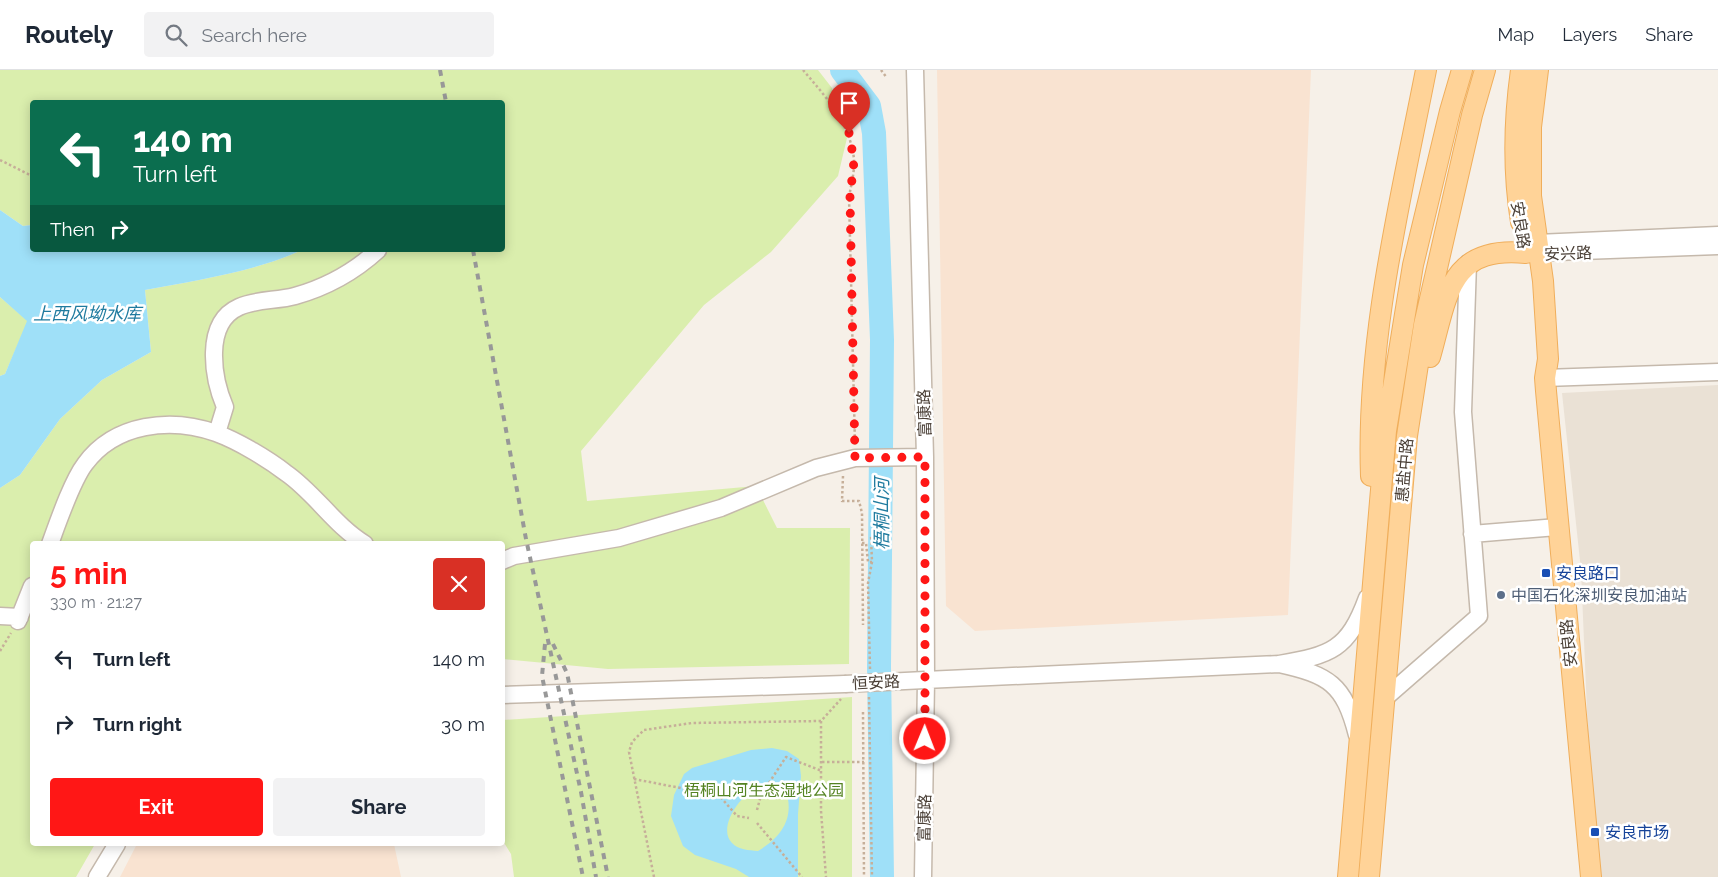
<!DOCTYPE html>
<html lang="en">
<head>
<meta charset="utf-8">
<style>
	body { margin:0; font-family:Raleway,"Noto Sans SC",sans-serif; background:#f2f2f3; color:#1f2937; height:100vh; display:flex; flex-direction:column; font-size:19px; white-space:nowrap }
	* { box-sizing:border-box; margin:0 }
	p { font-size:16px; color:#747a83 }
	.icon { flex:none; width:28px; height:28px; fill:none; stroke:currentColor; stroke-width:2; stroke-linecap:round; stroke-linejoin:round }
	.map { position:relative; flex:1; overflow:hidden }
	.sheet { position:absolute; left:30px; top:471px; width:475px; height:305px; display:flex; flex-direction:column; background:#fff; border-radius:5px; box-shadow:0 2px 12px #0003 }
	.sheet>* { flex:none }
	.top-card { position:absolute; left:30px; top:30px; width:475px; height:152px; border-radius:5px; box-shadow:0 2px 12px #0003; background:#0b6e4f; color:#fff; overflow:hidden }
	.pin { position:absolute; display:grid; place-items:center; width:42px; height:42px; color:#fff; margin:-51px -21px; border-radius:50% 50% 50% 0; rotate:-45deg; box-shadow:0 0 5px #0007 }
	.pin .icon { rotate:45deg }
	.me { position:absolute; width:55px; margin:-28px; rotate:1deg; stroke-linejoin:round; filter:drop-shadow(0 0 4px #0008) }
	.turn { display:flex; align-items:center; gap:18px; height:105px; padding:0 20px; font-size:22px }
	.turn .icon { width:65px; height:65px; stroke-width:2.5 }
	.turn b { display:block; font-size:35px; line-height:42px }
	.then { display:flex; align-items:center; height:48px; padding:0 20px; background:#0003; gap:10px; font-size:19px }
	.round { display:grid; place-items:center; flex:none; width:52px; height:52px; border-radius:5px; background:#f2f2f3 }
	.summary { display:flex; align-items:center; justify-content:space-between; height:85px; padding:0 20px }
	h1 { font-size:30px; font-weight:700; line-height:38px; color:#ff1716 }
	.button { display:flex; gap:10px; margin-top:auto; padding:10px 20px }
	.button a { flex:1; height:58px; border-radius:5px; background:#ff1716; color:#fff; font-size:20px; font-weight:700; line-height:58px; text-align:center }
	.button a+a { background:#f2f2f3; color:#1f2937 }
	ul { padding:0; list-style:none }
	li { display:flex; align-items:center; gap:15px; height:65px; padding:0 20px }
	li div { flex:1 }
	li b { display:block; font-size:19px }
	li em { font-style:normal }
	header { display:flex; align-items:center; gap:30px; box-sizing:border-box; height:70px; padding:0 25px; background:#fff; border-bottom:1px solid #e0e1e3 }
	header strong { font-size:24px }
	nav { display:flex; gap:28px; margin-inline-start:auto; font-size:18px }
	.search { width:350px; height:45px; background:#f2f2f3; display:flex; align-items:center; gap:12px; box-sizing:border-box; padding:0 18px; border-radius:5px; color:#747a83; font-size:19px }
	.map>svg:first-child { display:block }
	.residential { fill:#eae1d5 }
	.commercial { fill:#f9e3d1 }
	.green { fill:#daeead }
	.water { fill:#9fe0f8; fill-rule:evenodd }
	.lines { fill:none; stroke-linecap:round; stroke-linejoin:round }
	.river { stroke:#9fe0f8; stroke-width:24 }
	.minor-casing { stroke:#c5b9ac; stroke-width:19 }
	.major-casing { stroke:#f0ae5b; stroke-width:22 }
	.path { stroke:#c6af99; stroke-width:2.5; stroke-dasharray:2.5 2.5; stroke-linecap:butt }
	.minor { stroke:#fff; stroke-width:16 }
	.major { stroke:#ffd398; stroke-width:20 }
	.rail { stroke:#989898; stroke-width:4; stroke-dasharray:6 6; stroke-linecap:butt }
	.minor-bridge-casing { stroke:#c5b9ac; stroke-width:19; stroke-linecap:butt }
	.minor-bridge { stroke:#fff; stroke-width:16 }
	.route { stroke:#ff1716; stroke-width:9; stroke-dasharray:0 16.2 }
	.transit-dot { fill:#1a4fb4; stroke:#fff; stroke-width:2 }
	.service-dot { fill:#5c6f8a; stroke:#fff; stroke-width:2 }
	.labels { text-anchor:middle; stroke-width:5; stroke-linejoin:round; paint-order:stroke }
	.street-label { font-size:16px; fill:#4a3f36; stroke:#fff }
	.transit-label { font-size:16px; fill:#164399; stroke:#fff; text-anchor:start }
	.service-label { font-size:16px; fill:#4e5e75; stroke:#fff; text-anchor:start }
	.park-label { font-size:16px; fill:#548322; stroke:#fff }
	.water-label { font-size:18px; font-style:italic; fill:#1f7b9f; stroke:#fff }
</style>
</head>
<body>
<header>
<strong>Routely</strong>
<div class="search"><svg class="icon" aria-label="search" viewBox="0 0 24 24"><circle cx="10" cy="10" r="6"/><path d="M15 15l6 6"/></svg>Search here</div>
<nav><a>Map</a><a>Layers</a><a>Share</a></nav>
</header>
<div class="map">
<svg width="1718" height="807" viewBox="0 0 1718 807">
	<rect width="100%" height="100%" fill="#f6f0e8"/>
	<path class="residential" d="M1718 315V807H1594L1581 500 1562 323Z"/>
	<path class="commercial" d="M937 0H1311L1288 545 975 561 946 536Z
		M137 774H394L401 807H120Z"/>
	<path class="green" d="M0 0H818L832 18 847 68 838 106 771 182 704 235 581 381 587 431 756 416 777 458H850L849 594 608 599 503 589 502 474H32V774H95L76 807H0V418L20 405 60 349 102 310 151 282 145 220C197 210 254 202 302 180H502V32H32V155L23 156 0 140Z
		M0 227 28 251 5 304 0 306Z
		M852 627V807H514L511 784 503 771V650Z"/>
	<path class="water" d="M0 140 23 156 32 155V180H302C254 202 197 210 145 220L151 282 102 310 60 349 20 405 0 418V306L5 304 27 251 0 227Z
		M772 678 787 681 799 689 801 706 798 744V807H749L736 799 695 785 683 776 671 746 674 725 684 704 692 698 751 680ZM771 717 788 729C792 753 778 769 758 781 749 780 738 780 732 773 717 758 740 725 756 719 760 717 766 717 771 717Z"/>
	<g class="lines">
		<path class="river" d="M842 0 869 36 874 63 882 270 879 597 882 807"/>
		<g class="minor-casing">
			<path id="minor" d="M915 0 925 387 926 610 923 807
				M1528 180 1537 173 1718 165
				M1528 183 1718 176
				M1545 308 1718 302
				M217 363 225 337C213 309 203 253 239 237 256 229 277 231 295 226 327 217 354 202 378 180
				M1472 464 1557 457
				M50 474C58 452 72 411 85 394 115 353 171 347 216 363 238 371 268 389 286 403 315 423 334 455 365 474
				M502 491 514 486 619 468 721 438 816 398 855 388 925 387
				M0 546 20 547
				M18 551 32 516
				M925 610 1279 594
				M502 625 845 614
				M1385 628 1479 546 1463 342 1468 193
				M1357 665C1344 614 1329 605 1279 594 1331 585 1348 580 1367 528
				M97 807 117 774"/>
		</g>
		<g class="major-casing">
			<path id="major" d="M1538 0 1531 57V126L1543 211 1548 289 1545 308 1546 321 1591 807
				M1521 152C1513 102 1514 50 1521 0
				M1430 287C1447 228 1448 175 1526 183
				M1371 406C1366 269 1400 133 1426 0
				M1348 807 1386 361 1413 195 1450 41 1462 0
				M1369 807 1407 366 1424 255 1472 45 1485 0"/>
		</g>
		<path class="path" d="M803 0C826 27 850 53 854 89 855 101 851 115 849 127L855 375
			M881 0 887 8
			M0 90 32 106
			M843 406 842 431H859L862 443 863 555
			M862 473H866L868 492H872
			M0 581 11 563
			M870 599 868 513 872 492 871 466
			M869 627 872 807
			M863 642 864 807
			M821 651V741L826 807
			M822 692H864
			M634 709 696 721 717 723 737 746 749 748
			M757 740 761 725 786 687 822 701
			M757 753 802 807
			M654 807 629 682 632 672 644 660 692 653 821 651 841 629"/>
		<use href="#minor" class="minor"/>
		<use href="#major" class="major"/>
		<path class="rail" d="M440 0 446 32
			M473 180 526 469 581 722 596 807
			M545 574 542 606 583 807
			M553 574 567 603 608 807"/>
		<g class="minor-bridge-casing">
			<path id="minor-bridge" d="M845 614 925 610"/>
		</g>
		<use href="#minor-bridge" class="minor-bridge"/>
	</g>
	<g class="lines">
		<path class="route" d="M849 63 854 91 850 127 855 388 925 387V669"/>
	</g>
	<g class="transit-dot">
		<rect x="1541" y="498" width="10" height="10" rx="2.5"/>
		<rect x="1590" y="757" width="10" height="10" rx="2.5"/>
	</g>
	<circle class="service-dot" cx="1501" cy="525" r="5"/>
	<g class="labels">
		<g class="street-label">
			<text transform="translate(1521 155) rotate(81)" y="6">安良路</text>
			<text transform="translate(1568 183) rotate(-2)" y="6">安兴路</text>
			<text transform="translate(924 343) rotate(-92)" y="6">富康路</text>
			<text transform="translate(1404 400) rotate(-85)" y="6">惠盐中路</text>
			<text transform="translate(1568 573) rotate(-96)" y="6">安良路</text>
			<text transform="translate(876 612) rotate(-3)" y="6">恒安路</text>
			<text transform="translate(924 748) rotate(-89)" y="6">富康路</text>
		</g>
		<g class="transit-label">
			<text x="1556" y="509">安良路口</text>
			<text x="1605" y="768">安良市场</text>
		</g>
		<g class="service-label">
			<text x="1511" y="531">中国石化深圳安良加油站</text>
		</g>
		<g class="park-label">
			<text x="764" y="726">梧桐山河生态湿地公园</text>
		</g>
		<g class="water-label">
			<text x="87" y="250">上西风坳水库</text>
			<text transform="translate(882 444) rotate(-90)" y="6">梧桐山河</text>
		</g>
	</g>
</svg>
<div class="pin" style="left:849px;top:63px;background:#d93025"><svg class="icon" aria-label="arrive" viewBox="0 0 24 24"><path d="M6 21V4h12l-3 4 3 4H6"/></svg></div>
<svg class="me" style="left:925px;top:669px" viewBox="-20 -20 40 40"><circle r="17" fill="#ff1716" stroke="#fff" stroke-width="3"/><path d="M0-11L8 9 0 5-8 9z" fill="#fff"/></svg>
<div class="top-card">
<div class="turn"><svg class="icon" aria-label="left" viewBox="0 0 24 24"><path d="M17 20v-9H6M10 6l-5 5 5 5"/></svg><div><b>140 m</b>Turn left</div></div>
<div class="then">Then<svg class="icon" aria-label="right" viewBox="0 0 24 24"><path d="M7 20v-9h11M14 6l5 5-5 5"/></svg></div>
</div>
<section class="sheet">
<div class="summary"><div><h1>5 min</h1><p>330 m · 21:27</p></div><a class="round" style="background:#d93025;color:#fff"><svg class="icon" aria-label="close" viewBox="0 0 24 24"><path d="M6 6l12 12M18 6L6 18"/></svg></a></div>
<ul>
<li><svg class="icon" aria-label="left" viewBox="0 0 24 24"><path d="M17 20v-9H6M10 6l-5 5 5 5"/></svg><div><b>Turn left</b></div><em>140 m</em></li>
<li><svg class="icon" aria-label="right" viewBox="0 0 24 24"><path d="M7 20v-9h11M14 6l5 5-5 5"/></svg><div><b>Turn right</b></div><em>30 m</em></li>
</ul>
<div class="button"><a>Exit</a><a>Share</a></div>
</section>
</div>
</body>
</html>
